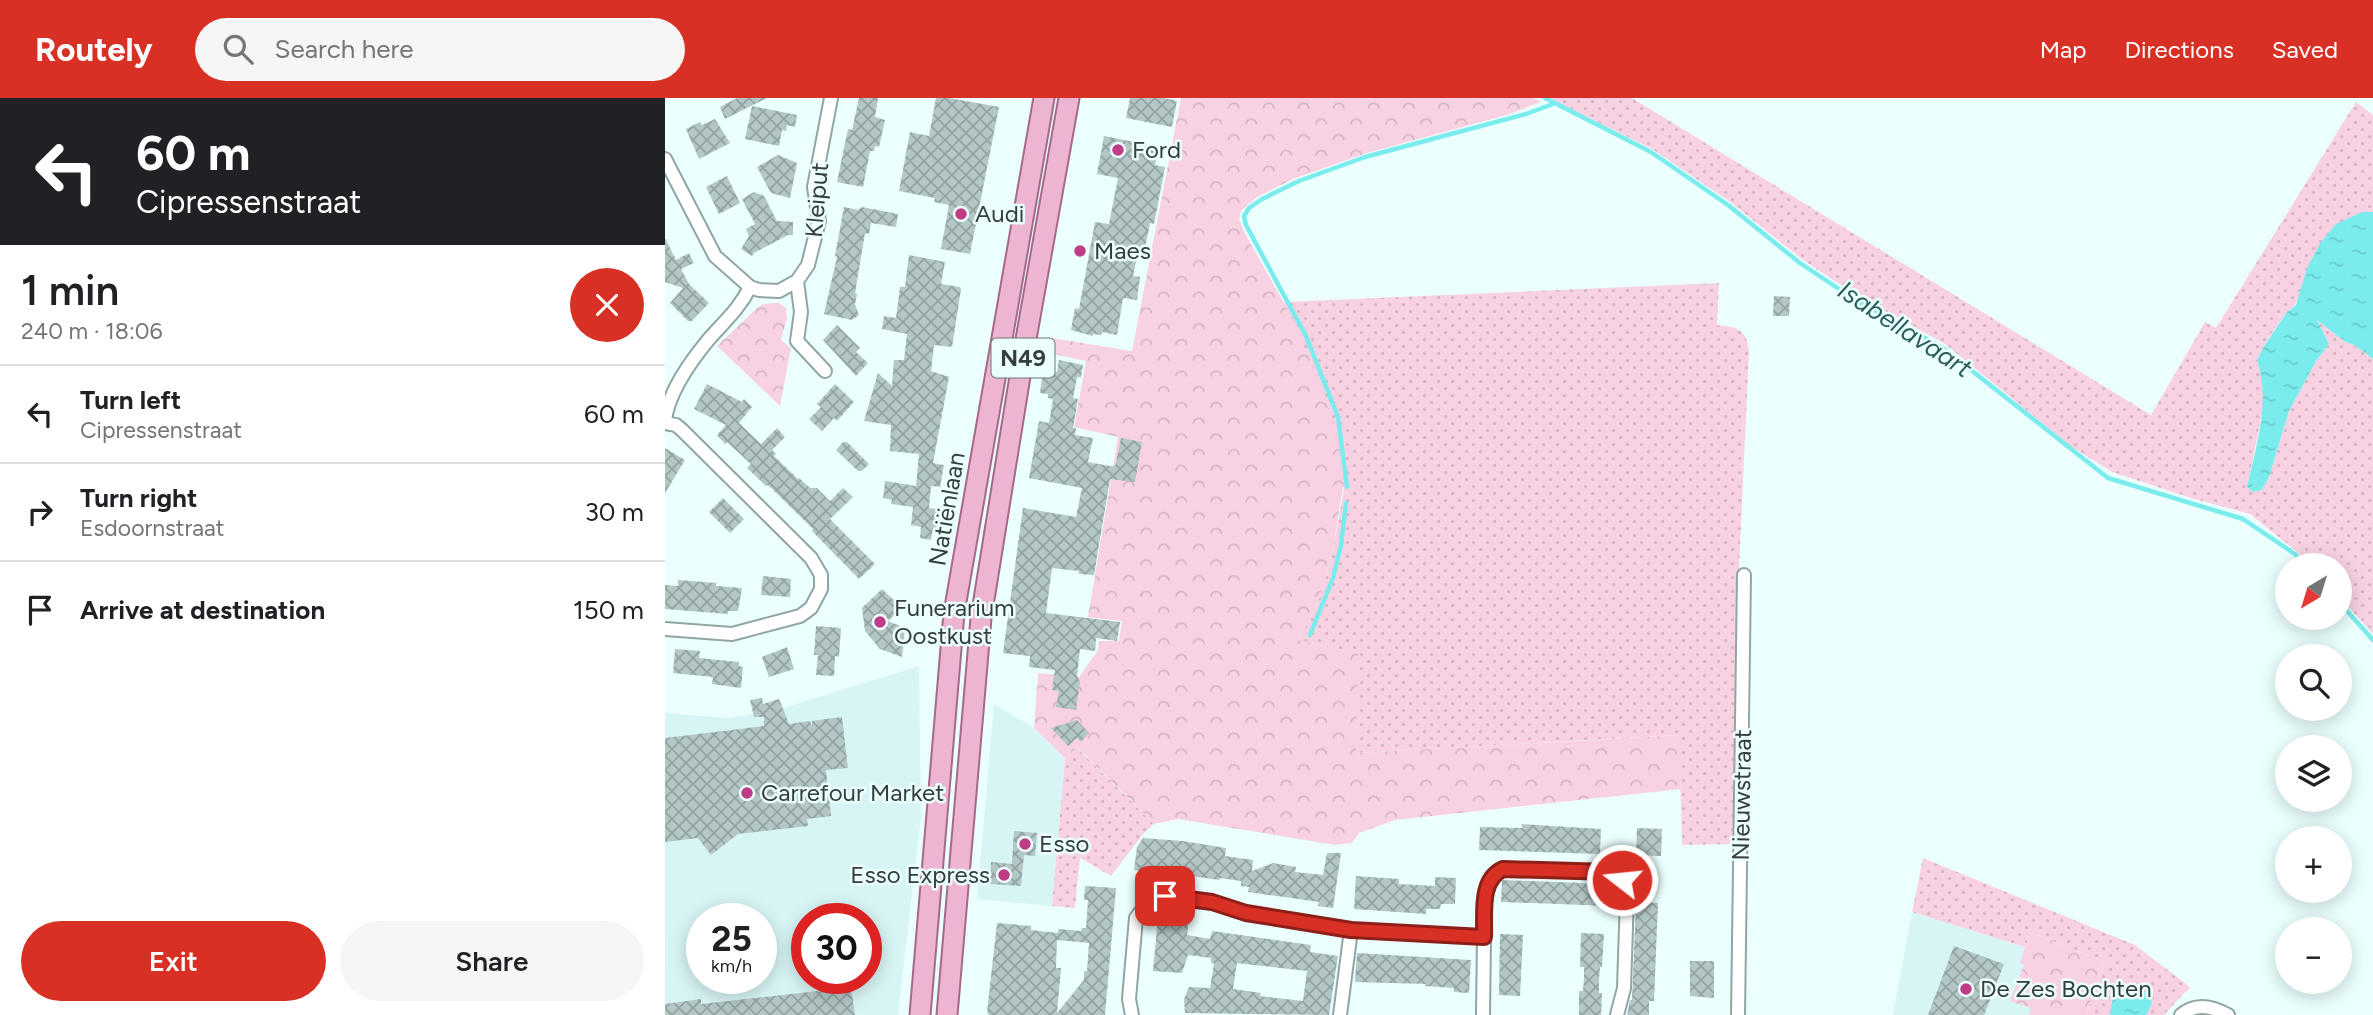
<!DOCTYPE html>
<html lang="en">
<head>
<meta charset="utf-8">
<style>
	body { margin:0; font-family:Figtree,sans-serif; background:#f6f6f6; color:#202124; height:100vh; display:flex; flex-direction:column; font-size:26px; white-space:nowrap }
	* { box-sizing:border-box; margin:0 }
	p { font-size:23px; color:#757577 }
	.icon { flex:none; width:38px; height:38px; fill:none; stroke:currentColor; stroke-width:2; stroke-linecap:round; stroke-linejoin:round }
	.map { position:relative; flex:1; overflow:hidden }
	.sheet { display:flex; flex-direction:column; background:#fff; width:665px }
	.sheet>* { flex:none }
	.guide { background:#202124; color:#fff; overflow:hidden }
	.needle { width:46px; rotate:218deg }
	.buttons { position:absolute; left:1610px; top:455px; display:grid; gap:14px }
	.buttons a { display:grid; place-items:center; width:77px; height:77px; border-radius:50%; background:#fff; box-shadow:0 4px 18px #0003; font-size:35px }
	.speed { position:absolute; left:21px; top:805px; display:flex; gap:14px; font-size:35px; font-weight:700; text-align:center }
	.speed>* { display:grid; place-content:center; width:91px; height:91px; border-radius:50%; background:#fff; box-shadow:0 4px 18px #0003; line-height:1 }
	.speed small { font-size:18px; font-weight:400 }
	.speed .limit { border:10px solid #d22; background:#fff; color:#111 }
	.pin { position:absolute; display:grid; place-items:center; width:60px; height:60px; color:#fff; margin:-30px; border-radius:14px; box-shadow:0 4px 10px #0006 }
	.me { position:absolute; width:77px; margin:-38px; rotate:286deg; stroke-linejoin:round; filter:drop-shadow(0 0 5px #0008) }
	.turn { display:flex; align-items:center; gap:24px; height:147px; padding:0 21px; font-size:32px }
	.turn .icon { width:91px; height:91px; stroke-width:2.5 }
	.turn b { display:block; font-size:49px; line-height:60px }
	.round { display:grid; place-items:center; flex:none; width:74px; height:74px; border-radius:37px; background:#f6f6f6 }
	.summary { display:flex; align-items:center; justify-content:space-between; height:119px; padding:0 21px }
	h1 { font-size:42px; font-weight:600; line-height:52px }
	.cta { display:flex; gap:14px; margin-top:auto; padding:14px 21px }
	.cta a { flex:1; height:80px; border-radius:42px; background:#d93025; color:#fff; font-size:28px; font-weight:600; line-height:80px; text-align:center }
	.cta a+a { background:#f6f6f6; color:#202124 }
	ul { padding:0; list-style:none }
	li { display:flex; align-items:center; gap:21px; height:98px; padding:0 21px; border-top:2px solid #e0e0e0 }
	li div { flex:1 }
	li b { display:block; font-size:26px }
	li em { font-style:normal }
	header { display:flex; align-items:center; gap:42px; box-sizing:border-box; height:98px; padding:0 35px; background:#d93025; color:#fff }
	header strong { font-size:33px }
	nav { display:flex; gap:38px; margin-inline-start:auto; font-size:24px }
	.search { width:490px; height:63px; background:#f6f6f6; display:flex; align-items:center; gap:18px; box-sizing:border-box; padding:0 24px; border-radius:38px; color:#757577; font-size:26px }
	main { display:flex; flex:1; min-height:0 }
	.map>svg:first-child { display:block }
	.built { fill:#d8f5f5; fill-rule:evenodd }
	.grass { fill:url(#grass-dots) }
	.forest { fill:url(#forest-crowns) }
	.water { fill:url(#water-ripples) }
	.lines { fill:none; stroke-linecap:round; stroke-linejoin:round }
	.stream { stroke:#7aeced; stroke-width:4.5 }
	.building { fill:url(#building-cross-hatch); fill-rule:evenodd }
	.street-casing { stroke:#92a5a5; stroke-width:16 }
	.primary-casing { stroke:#a56a89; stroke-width:23 }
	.street { stroke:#fff; stroke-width:12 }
	.primary { stroke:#edb5d1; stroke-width:19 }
	.route-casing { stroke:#8d1f18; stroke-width:18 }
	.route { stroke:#d93025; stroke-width:12 }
	.poi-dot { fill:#be3d86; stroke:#ebffff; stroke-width:2.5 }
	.labels { text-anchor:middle; stroke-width:5; stroke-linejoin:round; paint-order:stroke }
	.shield { fill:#ebffff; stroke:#6c7777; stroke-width:2 }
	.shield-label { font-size:23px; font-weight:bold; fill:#353d3d }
	.poi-label { font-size:24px; fill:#353d3d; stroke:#ebffff; text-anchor:start }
	.street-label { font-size:24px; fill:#353d3d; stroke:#ebffff }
	.water-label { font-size:26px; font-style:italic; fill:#2b5d5d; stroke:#ebffff }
</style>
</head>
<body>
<header>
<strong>Routely</strong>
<div class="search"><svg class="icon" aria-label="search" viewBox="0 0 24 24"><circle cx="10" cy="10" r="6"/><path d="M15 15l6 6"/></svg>Search here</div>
<nav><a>Map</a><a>Directions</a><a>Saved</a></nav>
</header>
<main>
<section class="sheet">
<div class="guide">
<div class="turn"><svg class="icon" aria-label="left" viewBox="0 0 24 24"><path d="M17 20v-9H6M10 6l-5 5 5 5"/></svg><div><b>60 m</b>Cipressenstraat</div></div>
</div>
<div class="summary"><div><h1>1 min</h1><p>240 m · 18:06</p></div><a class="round" style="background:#d93025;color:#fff"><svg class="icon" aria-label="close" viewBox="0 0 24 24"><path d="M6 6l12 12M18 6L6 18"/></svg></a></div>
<ul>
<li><svg class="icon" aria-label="left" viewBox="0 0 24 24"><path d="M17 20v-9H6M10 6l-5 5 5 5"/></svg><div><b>Turn left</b><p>Cipressenstraat</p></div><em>60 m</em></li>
<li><svg class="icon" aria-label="right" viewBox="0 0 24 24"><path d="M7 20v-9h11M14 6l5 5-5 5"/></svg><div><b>Turn right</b><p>Esdoornstraat</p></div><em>30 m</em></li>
<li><svg class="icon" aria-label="arrive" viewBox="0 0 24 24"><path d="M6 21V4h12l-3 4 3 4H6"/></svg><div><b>Arrive at destination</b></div><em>150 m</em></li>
</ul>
<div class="cta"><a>Exit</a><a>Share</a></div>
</section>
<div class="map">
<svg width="1708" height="917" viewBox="0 0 1708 917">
	<defs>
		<pattern id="grass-dots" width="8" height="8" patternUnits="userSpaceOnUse" patternTransform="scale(1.75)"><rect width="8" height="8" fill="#f8d2e3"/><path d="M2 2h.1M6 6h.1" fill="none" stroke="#d5b5c4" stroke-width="1.8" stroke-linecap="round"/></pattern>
		<pattern id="forest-crowns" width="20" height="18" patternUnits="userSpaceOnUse" patternTransform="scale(1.75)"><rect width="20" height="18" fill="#f8d2e3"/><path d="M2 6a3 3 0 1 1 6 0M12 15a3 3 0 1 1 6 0" fill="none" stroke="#d5b5c4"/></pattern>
		<pattern id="water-ripples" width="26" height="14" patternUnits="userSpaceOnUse" patternTransform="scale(1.75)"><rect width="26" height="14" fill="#7aeced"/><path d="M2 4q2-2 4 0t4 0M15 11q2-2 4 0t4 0" fill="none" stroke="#6acbcc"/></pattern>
		<pattern id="building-cross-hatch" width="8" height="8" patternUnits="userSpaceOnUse" patternTransform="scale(1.75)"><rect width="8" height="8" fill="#b4c7c7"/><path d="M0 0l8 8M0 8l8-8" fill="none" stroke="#93a3a3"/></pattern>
	</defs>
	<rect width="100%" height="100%" fill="#ebffff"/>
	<path class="built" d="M254 568 256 718 233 917H0V615L61 620 105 614ZM37 821H96V880H37ZM142 821H201V880H142Z
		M329 606 369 630 400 660 387 808 312 801Z
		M1247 814 1360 849 1421 917H1228Z"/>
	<path class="grass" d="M884 0H967L1486 317 1540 224 1551 230 1691 4 1708 17V114H1697L1635 196C1631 209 1626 209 1619 218 1609 232 1599 246 1592 262L1599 284 1598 311 1582 389 1588 394 1597 392 1604 379 1624 313 1651 263 1664 246 1651 220 1679 243 1691 248 1708 261V536L1675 500V467H1645L1632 454 1585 416 1529 401 1447 374 1404 347 1280 246 1188 195 1138 162 1065 104 987 51Z
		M1054 185 1052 227C1072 229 1082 231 1084 253L1074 471 1072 746 1017 747 1014 637 690 655 692 556 634 542 654 501 667 457 679 391 619 204Z
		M411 649 489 726 479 735 446 778 415 760 410 810 387 808 400 660Z
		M1258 760 1470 847 1525 889 1499 917H1421L1440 864 1365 834 1360 849 1247 814Z"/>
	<path class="forest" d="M516 0H869L876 4 842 17 702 55 628 81 592 99 576 113 574 122 581 137 623 212 646 265 667 318 681 371 667 457 654 501 634 542 693 556 691 655 1015 637 1016 691 730 722 694 735 687 745 670 747 513 721 489 726 412 649 400 660 369 630 373 575 414 579 433 552 434 543H454L457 523 423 519 453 339 409 329 421 263 378 254 381 239 467 253Z
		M107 205H114L121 210 122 220 116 242 126 250 115 308 52 248 92 210 98 206Z
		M1365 834 1440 864 1421 917H1364L1366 910 1345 903 1359 867 1355 865Z"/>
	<path class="water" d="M1697 114H1708V261L1691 248 1679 243 1652 222 1664 246 1651 263 1624 313 1604 379 1597 392 1588 394 1582 389C1591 347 1606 304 1592 262L1599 248 1622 214 1631 207 1642 170 1656 144 1671 126Z
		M1472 891 1483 895 1487 905 1481 917H1445L1447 903 1457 895Z"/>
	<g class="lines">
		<path class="stream" d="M880 0 986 54 1063 107 1135 165 1186 199 1278 250 1443 380 1578 421 1630 456 1640 467
			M682 389 673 319 641 238 581 127 579 118 584 110 597 101 634 83 700 59 861 16 888 6
			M1675 505 1708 542
			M645 537 668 480 676 447 681 405"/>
	</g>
	<path class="building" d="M72 0H102L60 21 55 9Z
		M194 0H213L210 19 220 22 214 49 210 48 209 53H205L198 89 172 84 183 31 187 32Z
		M271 0H284L334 9 305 156 276 151 284 107 269 104 270 100 234 93 245 34 264 38Z
		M465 0H499L512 3 507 29 461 20Z
		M87 8 132 17 130 29 122 27 121 33 117 32 114 48 80 41Z
		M50 21 65 45 34 61 21 31 35 24 37 27Z
		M439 38 494 49 490 67 500 69 489 126 485 125 479 156 473 155 468 178 475 179 472 202 458 200 452 237 437 234 436 237 428 236V238L406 232 410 210 414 211 430 124 444 126 453 80 432 76Z
		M113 57 132 65 125 100 106 95 92 69Z
		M62 78 75 105 54 116 41 89Z
		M89 94 99 98 112 123 128 124V137H123L89 155 87 158 76 151 84 138 81 131 90 126 77 101Z
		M179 109 193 112 197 109 233 116 231 129 206 125 204 136 200 135 190 195 192 196 190 206 194 217 187 222 159 216 172 159 170 158Z
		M0 140 11 162 24 155 29 165 16 171 24 186 44 205 27 223H23L5 205 18 190 0 184Z
		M244 157 280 164 276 186 295 189 296 191 287 249 269 247 266 273 284 279 268 365 279 367 275 389 266 388 264 410 273 411 271 431H268L266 442 255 440 256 429 246 427 248 409 226 406 227 402 218 400 220 383 251 388 254 356 225 353 226 327 199 323 213 275 227 288 229 262H239L242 236 217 231 219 218 231 220 235 189H240Z
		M1109 198 1125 199 1124 218H1108Z
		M172 227 195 250 191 254 203 265 191 278 158 242Z
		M394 262 418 267 416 279H412L408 300 413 301 408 330H411L410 337 428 340 423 364 450 369 456 340 477 344 470 384 445 381 429 477 414 476V473L387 470 381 515 455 524 452 543 431 540 430 553 415 551 412 578 415 584 411 612 391 609 394 593 387 592 390 572 364 569 365 558 338 555 358 410 411 419 417 390 364 380 374 323 384 325 388 301 383 300V296L375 295 378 274 387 276V273L392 274Z
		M42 286 77 304 79 301 87 309 74 325 96 346 112 330 120 339 107 352 111 356 109 358 133 381 134 380 145 390H152L165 403 178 390 188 399 165 421 210 466 194 481 147 433 148 431 103 387 101 388 82 370 86 366 62 344 60 346 52 337 61 327 29 311Z
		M170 286 189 304 172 323 169 320 157 333 144 321 156 309 152 306Z
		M178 344H182L204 366 197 373H193L171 352Z
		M0 350 20 362 0 395Z
		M58 400 79 421 65 435 44 414Z
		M98 478 126 481 125 499 96 497Z
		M13 482 51 485V488L77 490 73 513H63V516L0 511V487L13 488Z
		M217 491 237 510 223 523 240 530 237 559 215 551 200 533 197 510Z
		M151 528 176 530 174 559 170 558 169 578 151 577 153 557H149Z
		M122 549 129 571 104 579 97 559Z
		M10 551 35 553 34 560 74 564V568L78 569 76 590 47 586 48 579 8 575Z
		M97 600 98 606 114 601 124 626 145 623 147 628V623L177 619 183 670 161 672 166 718 142 721 143 728 73 736 46 757 33 740 0 744V640L99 628V619H89L85 602Z
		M412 622 424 635 416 644 412 640 403 648 386 630Z
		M857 726 936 731 935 756 814 752 815 729 857 730Z
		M972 730 997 731 996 758 971 757Z
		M349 733 372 735 370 758 359 757 356 788 325 786 326 764 347 766Z
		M478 740 518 743 561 750 560 758 588 762 587 773 608 765 631 769 630 774 658 777 662 755H676L668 810 653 808 654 804 583 794 584 789 576 788V783L555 780 554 782 486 772 485 774 469 772 472 749Z
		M691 778 734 781V786L770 788V779L791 780 790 806H776L775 811H761V816L689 811Z
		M837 782 945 786 947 788 946 808 836 804Z
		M420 788 451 790 440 917H324L322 914 332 825 366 828V832L393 835V841V831L416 833 417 830H421L423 802H419ZM392 842 424 845 422 873H419V882L392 915 396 870H391Z
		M971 804 993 805 989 903H984V917H962L965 902H967Z
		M495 817 524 820 522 837 545 841 547 833 646 847 645 854 673 858 664 917 520 915 519 901 524 889 545 890 549 865H546V860L523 857 517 875 488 873 493 819ZM572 865 642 873 638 903 595 898 596 895 568 891Z
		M916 835 939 836 937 869H935L934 882V895H937L936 917H914V893H918L919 881V869H915Z
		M835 836 858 837 855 898 834 897Z
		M1289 848 1339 866 1319 917H1263Z
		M692 855 806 862 804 895 789 894V890L760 888 761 886 690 884Z
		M1025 863H1049V900L1025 898Z
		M185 882 190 917H0V906L36 901V906L171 891 170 885Z"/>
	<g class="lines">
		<g class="street-casing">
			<path id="street" d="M0 61 50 158 85 189
				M132 183 136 214 132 243 160 273
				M0 322C4 293 25 264 44 241 59 224 75 210 85 189L94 192 114 193 132 183 143 167 154 123 149 89 166 0
				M0 325 11 327 17 332 146 460 156 477V491L146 510 135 518 67 536 0 531
				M819 839C820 816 814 782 838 771L946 774 957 782 962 798 959 890 952 917
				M467 917 464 901 471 820 482 805 491 800 514 799 547 804 581 815 686 832 819 839 818 917
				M675 917 686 832
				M1073 917 1079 477
				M1516 917C1530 905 1547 908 1563 917"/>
		</g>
		<g class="primary-casing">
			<path id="primary" d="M255 917 289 515 379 0
				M282 917 316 520 361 241 404 0"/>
		</g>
		<use href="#street" class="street"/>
		<use href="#primary" class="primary"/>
	</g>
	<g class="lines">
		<g class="route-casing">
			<path id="route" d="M500 798 547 804 581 815 686 832 819 839C820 816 814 782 838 771L946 774 957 782"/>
		</g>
		<use href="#route" class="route"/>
	</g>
	<g class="poi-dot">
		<circle cx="453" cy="52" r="7"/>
		<circle cx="296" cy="116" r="7"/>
		<circle cx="415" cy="153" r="7"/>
		<circle cx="215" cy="524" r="7"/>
		<circle cx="82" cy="695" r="7"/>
		<circle cx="360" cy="746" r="7"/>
		<circle cx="339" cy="777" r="7"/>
		<circle cx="1301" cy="891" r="7"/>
	</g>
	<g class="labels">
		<rect class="shield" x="326.5" y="240.5" width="63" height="39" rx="5"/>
		<g class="shield-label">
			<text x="358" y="268">N49</text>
		</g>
		<g class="poi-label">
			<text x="467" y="60">Ford</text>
			<text x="310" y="124">Audi</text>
			<text x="429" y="161">Maes</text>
			<text x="229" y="518">Funerarium<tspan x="229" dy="28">Oostkust</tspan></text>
			<text x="96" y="703">Carrefour Market</text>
			<text x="374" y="754">Esso</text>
			<text x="325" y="785" text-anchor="end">Esso Express</text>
			<text x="1315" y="899">De Zes Bochten</text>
		</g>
		<g class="street-label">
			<text transform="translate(152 102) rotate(-85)" y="8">Kleiput</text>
			<text transform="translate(282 411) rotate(-80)" y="8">Natiënlaan</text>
			<text transform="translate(1077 697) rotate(-89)" y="8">Nieuwstraat</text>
		</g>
		<g class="water-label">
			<text transform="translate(1240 231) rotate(33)" y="9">Isabellavaart</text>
		</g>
	</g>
</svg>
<div class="buttons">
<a><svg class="needle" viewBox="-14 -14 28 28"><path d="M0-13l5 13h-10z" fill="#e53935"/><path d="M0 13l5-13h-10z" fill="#757577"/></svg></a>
<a><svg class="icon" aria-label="search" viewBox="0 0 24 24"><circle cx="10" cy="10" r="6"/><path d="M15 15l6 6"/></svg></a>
<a><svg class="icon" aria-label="layers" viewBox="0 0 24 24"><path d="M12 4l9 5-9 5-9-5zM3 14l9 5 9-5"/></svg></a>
<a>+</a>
<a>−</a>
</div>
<div class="speed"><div>25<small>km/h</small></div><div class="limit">30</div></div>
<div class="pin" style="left:500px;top:798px;background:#d93025"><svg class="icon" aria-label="arrive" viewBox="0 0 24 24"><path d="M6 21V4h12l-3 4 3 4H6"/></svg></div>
<svg class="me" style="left:957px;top:782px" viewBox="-20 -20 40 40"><circle r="17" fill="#d93025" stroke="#fff" stroke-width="3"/><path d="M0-11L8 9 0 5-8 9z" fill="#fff"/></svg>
</div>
</main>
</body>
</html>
